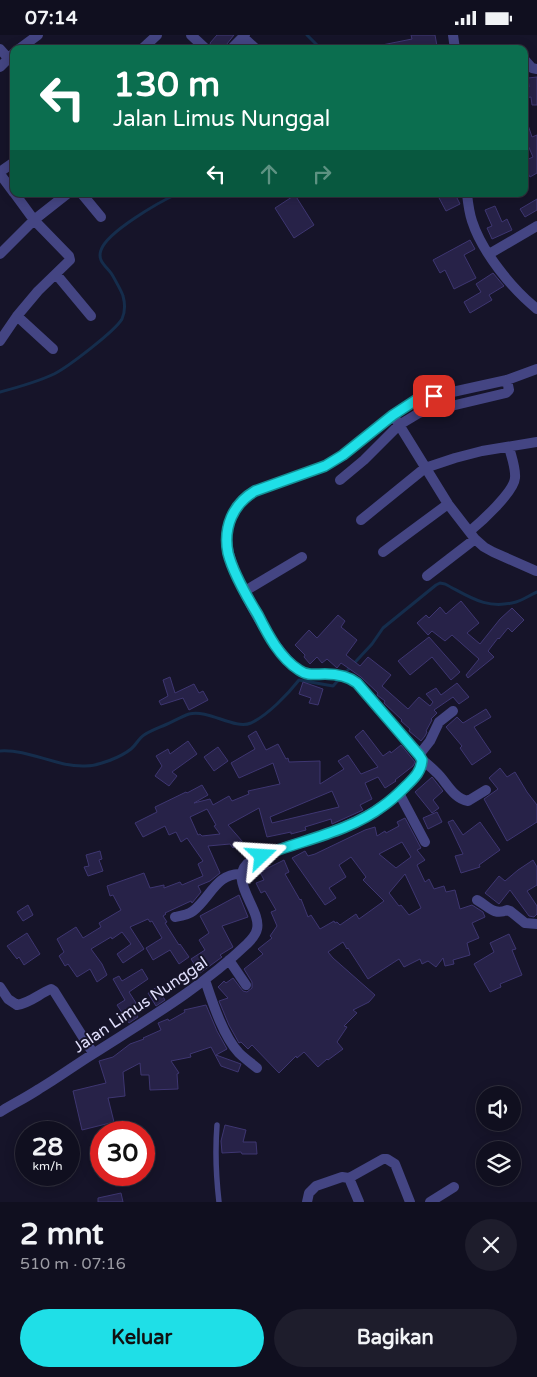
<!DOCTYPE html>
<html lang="id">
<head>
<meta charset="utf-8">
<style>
	body { margin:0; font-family:"Varela Round",sans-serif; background:#1e1d2c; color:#f1f3f6; height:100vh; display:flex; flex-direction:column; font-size:19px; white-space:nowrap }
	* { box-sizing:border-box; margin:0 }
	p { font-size:16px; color:#9c9ca4 }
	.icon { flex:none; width:28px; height:28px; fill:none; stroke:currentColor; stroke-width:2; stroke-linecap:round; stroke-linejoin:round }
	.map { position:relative; height:1167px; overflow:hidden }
	.sheet { display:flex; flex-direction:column; background:#100f1f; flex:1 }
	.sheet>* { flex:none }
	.hud { position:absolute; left:10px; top:10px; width:518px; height:152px; border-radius:10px; box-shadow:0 2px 12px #0003,0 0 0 1px #302f3d; background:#0b6e4f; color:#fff; overflow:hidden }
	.buttons { position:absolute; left:476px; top:1051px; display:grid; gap:10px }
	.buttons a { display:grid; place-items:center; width:45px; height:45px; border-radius:50%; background:#100f1f; box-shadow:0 2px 12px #0003,0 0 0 1px #302f3d; font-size:25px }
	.speed { position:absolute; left:15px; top:1086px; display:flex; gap:10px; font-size:25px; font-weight:700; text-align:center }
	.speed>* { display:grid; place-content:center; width:65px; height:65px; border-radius:50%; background:#100f1f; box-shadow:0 2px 12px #0003,0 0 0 1px #302f3d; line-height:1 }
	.speed small { font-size:12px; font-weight:400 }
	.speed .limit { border:8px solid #d22; background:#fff; color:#111 }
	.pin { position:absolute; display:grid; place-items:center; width:42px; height:42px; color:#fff; margin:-21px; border-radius:10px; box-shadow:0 2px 8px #0006 }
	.me { position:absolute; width:55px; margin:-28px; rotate:70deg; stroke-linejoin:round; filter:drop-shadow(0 0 4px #0008) }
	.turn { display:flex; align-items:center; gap:18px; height:105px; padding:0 20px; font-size:22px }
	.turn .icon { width:65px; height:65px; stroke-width:2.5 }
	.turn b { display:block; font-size:35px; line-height:42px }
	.lanes { display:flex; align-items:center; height:48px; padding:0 20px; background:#0003; justify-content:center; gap:25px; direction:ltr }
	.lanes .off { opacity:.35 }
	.round { display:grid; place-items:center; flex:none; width:52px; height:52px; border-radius:26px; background:#1e1d2c }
	.head { display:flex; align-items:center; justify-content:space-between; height:85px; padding:0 20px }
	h1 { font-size:30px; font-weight:700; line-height:38px }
	.button { display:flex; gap:10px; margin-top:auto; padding:10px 20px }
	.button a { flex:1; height:58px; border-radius:30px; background:#1fdfe7; color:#111; font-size:20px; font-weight:700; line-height:58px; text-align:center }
	.button a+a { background:#1e1d2c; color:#f1f3f6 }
	.status { display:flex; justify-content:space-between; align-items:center; height:35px; padding:0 25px; background:#100f1f; direction:ltr }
	.status svg { height:14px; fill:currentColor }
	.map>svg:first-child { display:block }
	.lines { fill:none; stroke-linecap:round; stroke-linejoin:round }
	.stream { stroke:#152d4c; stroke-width:3 }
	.building { fill:#272248; stroke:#3e3671; fill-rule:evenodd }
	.service { stroke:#444583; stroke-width:5.5 }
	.minor { stroke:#444583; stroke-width:10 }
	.route-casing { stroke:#149196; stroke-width:12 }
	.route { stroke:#1fdfe7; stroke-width:9 }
	.labels { text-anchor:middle; stroke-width:4; stroke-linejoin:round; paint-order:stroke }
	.street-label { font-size:16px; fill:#e1dffc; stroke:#161429 }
</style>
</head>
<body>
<div class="status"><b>07:14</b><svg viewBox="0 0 49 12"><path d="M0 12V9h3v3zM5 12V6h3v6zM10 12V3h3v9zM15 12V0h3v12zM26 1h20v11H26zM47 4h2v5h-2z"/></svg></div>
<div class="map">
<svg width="537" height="1167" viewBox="0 0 537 1167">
	<rect width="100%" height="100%" fill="#161429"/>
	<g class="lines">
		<path class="stream" d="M307 0 321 14
			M0 357C19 352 37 347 54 339 68 332 115 296 122 284 125 277 125 268 123 261 122 257 113 241 111 238 106 231 97 226 101 215 107 197 159 167 177 159
			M0 716C29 714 56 732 85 731 99 731 121 722 131 714 136 710 139 703 144 700 150 696 158 693 165 690 172 687 181 682 189 679 209 674 234 695 251 688 268 680 288 659 299 645L333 651 372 609 383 593 436 550 440 548 445 549C470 562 486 575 516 567 523 565 530 560 537 557"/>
	</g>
	<path class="building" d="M217 0H234L223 14H213L210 8Z
		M411 0H435L437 11 421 14H382V10L412 4Z
		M537 42V70H532L531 62 524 63V54L529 52 528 43Z
		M524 81H525L532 102 537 100V138L530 142 524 131V126L533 122 524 101Z
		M444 159H455L460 169 446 176 438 161Z
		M295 160 314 190 294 203 275 173Z
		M537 164V175L525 182 520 174Z
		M495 171 502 187 507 184 512 195 492 204 487 193 492 191 485 175Z
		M470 205 475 214 464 220 476 243 454 254 445 235 440 238 433 225Z
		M493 238 504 251 489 260 492 265 470 278 464 267 481 257 476 249Z
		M461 566 479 588 467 598 480 609 500 584 512 573 524 585 512 597 508 593 499 604 498 603 488 616 494 622 468 643 466 640 479 624 452 600 445 606 432 596 428 600 417 588 426 580 429 583 440 572 446 579Z
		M338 580 345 586 341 592 357 605 346 620 360 631 368 622 391 640 382 651 408 674 419 662 430 671 433 667 426 659 436 653 441 660 457 648 469 662 459 669 453 662 434 675 437 678 431 684 432 685 426 696 427 697 425 701 421 706 409 696 410 694 401 686 402 685 384 668 385 666 377 660 378 658 361 642 341 628 337 633 327 624 322 628 317 622 310 629 304 622 305 620 295 610 309 595 317 603Z
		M429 602 460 637 451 645 432 622 410 640 398 626Z
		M170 642 175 658 194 649 199 658 203 656 208 665 189 675 183 663 161 670 159 666 168 661 163 645Z
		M303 647 323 654 318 670 309 668 311 663 299 659Z
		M486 674 491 682 474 692 491 717 472 730 460 713 462 711 446 692 457 682 463 688Z
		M363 695 383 721 390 716 391 718 401 710 415 727 413 731 395 745 396 746 385 753 378 742 365 748 372 764 360 770 363 775 332 789 331 784 305 792 306 795 291 799V797L267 802 259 773 228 790 242 806 233 813 230 809 208 811 220 838 210 846 198 851 201 857 192 868 191 866 165 878 166 879 163 881 167 887 165 888 179 910 180 909 189 922 179 929 170 915 153 925 146 913 162 903 152 886 150 887 148 884 130 892 144 914 123 928 117 919 131 909 122 897 112 904 111 902 91 914 102 929 107 940 97 947 90 934 77 942 68 929 65 931 59 921 64 917 57 904 76 892 83 903 101 892 99 888 121 875 113 860 110 861 107 851 144 838 150 853 164 850V853L180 847 182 850 203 841 198 829 203 826 187 803 181 807 176 797 169 800 165 791 143 802 135 788 157 777 155 772 186 757 187 758 202 750 208 760 194 768 210 764 213 770 229 761 232 766 249 759 248 756 280 749 273 728 239 743 231 728 255 714 248 701 256 696 266 715 278 709 286 724 288 723 289 727 320 726V749L344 734 338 726 348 720 361 739 378 732 355 702ZM332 756 339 772 272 788 270 782ZM207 774 216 790 214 791 220 799 202 801 200 799 198 800 190 782Z
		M188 706 197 719 172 737 177 741 169 751 155 741 162 731 156 721 168 714 170 719Z
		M218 712 228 726 214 736 204 722Z
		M500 733 507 742 515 737 527 757 537 770V787L507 806 484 764 498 754 489 743Z
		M432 742 443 756 433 765 439 773 432 778 415 757Z
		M437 777 442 787 428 794 423 783Z
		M405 783 421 813 417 815 425 825 417 830 425 847 429 844 434 854 444 851 446 857 455 855 460 874 472 870 483 877 485 882 472 888 479 903 467 908 470 920 453 925 454 929 445 931 443 923 436 932 428 926 422 929 420 924 404 932 399 924 368 944 348 913 347 914 343 907 328 917 333 923 375 960 369 967 353 975 357 978 344 991 347 992 337 1007 343 1014 328 1025 327 1024 318 1032 304 1017 297 1023 296 1021 279 1038 252 1010 248 1014 241 1007 239 1008 229 990 219 966 228 963 218 952 224 946 226 948 233 943 243 956 247 957 252 953V947L244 934 263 919 258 914 272 903 270 901 277 891 271 877 276 875 265 856 261 858 256 848 264 845 260 837 284 825 289 837 285 839 300 865 301 864 308 882 311 880 320 894 334 886 335 888 337 887 340 890 356 879 359 884 384 866 363 845 366 842 351 822 339 830 346 842 329 853 336 863 325 870 292 823 305 816 308 821 315 819 365 795 375 792 377 801 385 796 386 798 399 791 397 787ZM402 807 411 822 396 833 379 819ZM405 839 421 873 409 880 401 870 399 871 389 858Z
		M453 785 463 800 480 787 500 815 479 830 480 832 461 838 455 821 463 819 448 787Z
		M100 816 102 824 99 825 103 836 88 841 84 832 89 831 86 820Z
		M533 825 537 832V850L527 856 537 871V879L534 882 529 881 510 855 499 869 485 858 499 841 505 846 518 835Z
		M239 860 248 882 222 891 233 912 220 920 222 922 200 938 191 924 205 915 199 905 209 898 200 881Z
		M28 870 33 880 23 886 17 877Z
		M27 898 40 919 24 930 19 922 17 924 7 911Z
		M509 899 516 914 512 915 522 940 500 949 501 952 490 957 474 929 494 917 490 908Z
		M142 934 148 944 129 957 136 968 131 972 138 982 129 988 117 970 125 965 113 944 119 941 122 946Z
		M157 952 165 965 156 971 148 958Z
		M206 970 217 996 227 1014 216 1020 241 1029 238 1037 221 1031 211 1012 190 1019 191 1022 171 1026 179 1038 177 1039 178 1054 150 1055 149 1040H141L140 1028 123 1037 125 1061 108 1063 114 1087 82 1095 73 1056 106 1048 99 1026 113 1022 130 1009 144 1004 143 1003 161 995 158 988 168 984 169 986 185 977 184 975Z
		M225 1090 246 1095 243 1107H256L257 1119H242L241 1117 222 1118 221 1106Z
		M121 1158 123 1167H98V1163Z"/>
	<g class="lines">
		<path class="service" d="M217 1090C215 1116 216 1141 219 1167"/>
		<path class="minor" d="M191 0 206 14
			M453 0 455 14
			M243 2 256 14
			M0 14 8 23
			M19 14 38 0
			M142 14 157 0
			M231 14 245 0
			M524 24 532 33 537 34
			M0 32 14 18
			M0 137 14 127
			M0 139 14 158
			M82 159 101 182
			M467 159C468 168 469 177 472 186 482 217 512 254 537 274
			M0 219 34 185 67 159
			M489 219 537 191
			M56 239 91 281
			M17 281 53 314
			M0 306 17 281 38 256 70 225 69 221 34 185 15 159
			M393 380 448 469 475 504 484 512 493 517 536 536
			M340 445 364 425 399 390 419 378 427 375 447 372 506 358 509 355 507 345
			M361 485 425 433 455 423 482 416 537 407
			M470 496C481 487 514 457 515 443 516 433 511 421 509 412
			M383 517 448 469
			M427 541 475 504
			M245 556 302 522
			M419 720 430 706 439 687 453 676
			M422 725C428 729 433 734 438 739 447 748 454 764 468 766L486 755
			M399 758 425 807
			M477 865C488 871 494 881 507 875L510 876 525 888 537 889
			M175 882C181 881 188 880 193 876 210 863 217 837 242 839
			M229 925 246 950
			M205 945C212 966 223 1001 239 1018 244 1023 251 1028 257 1033
			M0 952 8 964 17 970C30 968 39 959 51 954L54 956 93 1018
			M0 1077C13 1069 27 1062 39 1054 58 1043 75 1030 93 1019 146 985 201 953 247 909 251 905 256 900 257 894 262 874 224 842 252 825 266 816 286 812 302 807 340 795 375 781 404 753 412 745 421 738 422 725L419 720 357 648C336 632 315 646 299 635 274 619 228 536 227 506 226 484 237 467 255 456L325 431 343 420 393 380 416 365 507 345 537 334
			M349 1143 383 1124H387L395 1129 410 1167
			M307 1167 309 1158 316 1151 342 1142 349 1143 359 1167
			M430 1167 454 1152"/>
	</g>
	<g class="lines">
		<g class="route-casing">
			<path id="route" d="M262 821C302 805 349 797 383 771 392 765 399 758 406 751 414 743 421 737 422 725L419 720 357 648C348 641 336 639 325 639 315 639 307 641 299 635 280 623 268 600 258 580 247 562 233 538 228 518 223 492 233 469 255 456L325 431 343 420 393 380 416 365 434 361"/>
		</g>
		<use href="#route" class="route"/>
	</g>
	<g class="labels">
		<g class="street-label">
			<text transform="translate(140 969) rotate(-34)" y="6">Jalan Limus Nunggal</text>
		</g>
	</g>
</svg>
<div class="buttons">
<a><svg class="icon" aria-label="sound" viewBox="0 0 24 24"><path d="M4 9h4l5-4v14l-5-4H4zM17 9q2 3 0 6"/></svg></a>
<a><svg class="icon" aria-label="layers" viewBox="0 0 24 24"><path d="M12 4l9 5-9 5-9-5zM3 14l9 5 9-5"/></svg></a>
</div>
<div class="speed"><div>28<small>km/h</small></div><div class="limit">30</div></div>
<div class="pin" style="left:434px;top:361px;background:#d93025"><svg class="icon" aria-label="arrive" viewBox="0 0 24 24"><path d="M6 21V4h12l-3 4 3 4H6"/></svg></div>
<svg class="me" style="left:262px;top:821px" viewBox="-20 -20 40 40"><path d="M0-17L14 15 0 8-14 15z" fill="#1fdfe7" stroke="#fff" stroke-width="4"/></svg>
<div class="hud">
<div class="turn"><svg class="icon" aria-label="left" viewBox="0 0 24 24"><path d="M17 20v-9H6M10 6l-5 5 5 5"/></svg><div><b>130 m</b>Jalan Limus Nunggal</div></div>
<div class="lanes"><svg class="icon" aria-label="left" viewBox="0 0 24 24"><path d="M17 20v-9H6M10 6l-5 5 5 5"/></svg><svg class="icon off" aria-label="ahead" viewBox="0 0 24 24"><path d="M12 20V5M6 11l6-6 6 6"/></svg><svg class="icon off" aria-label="right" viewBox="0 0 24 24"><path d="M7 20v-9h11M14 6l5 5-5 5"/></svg></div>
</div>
</div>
<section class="sheet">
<div class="head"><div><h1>2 mnt</h1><p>510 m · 07:16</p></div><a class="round"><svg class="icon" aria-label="close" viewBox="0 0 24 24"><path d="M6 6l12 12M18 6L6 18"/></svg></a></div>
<div class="button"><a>Keluar</a><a>Bagikan</a></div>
</section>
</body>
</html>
